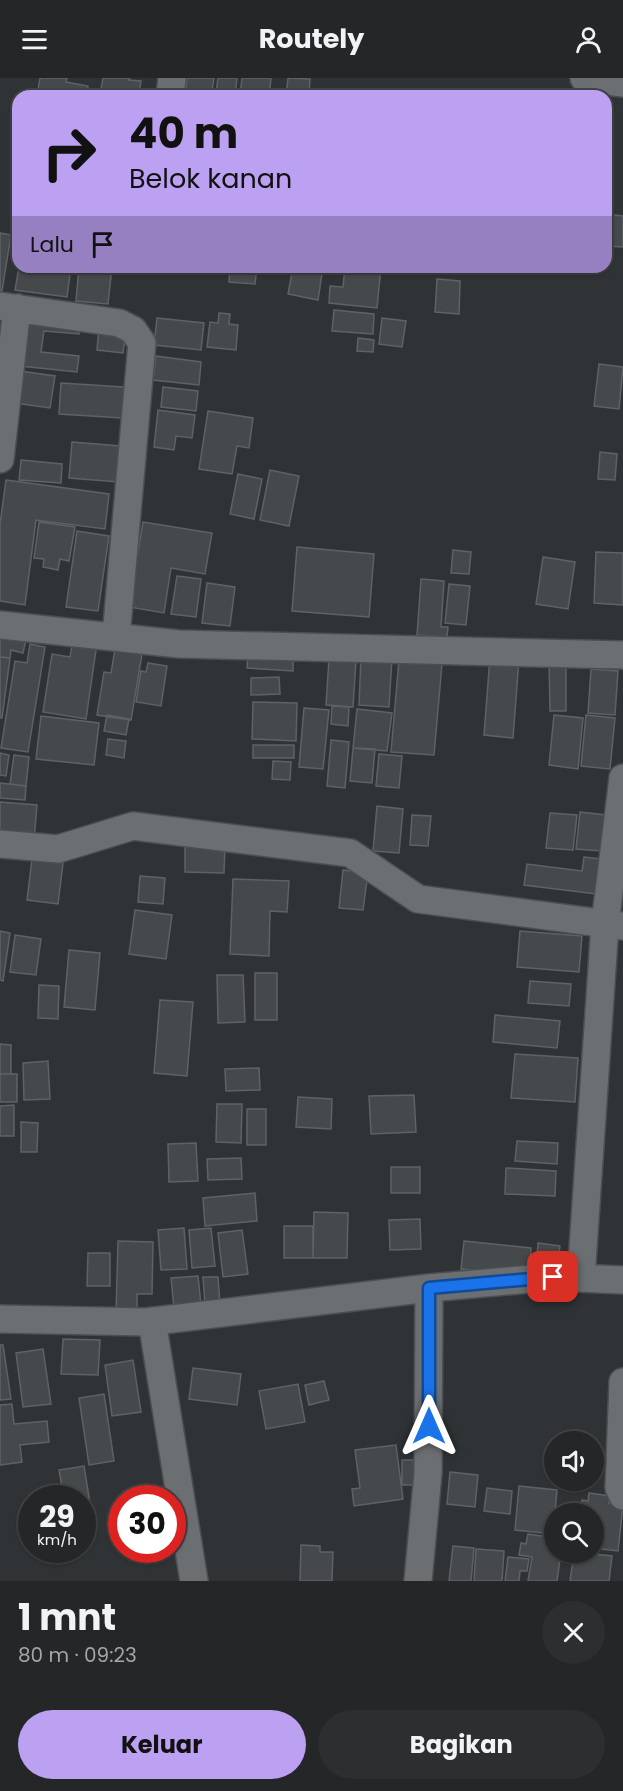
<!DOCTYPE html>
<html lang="id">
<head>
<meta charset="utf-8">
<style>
	body { margin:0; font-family:Poppins,sans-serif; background:#2c2e30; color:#f1f3f6; height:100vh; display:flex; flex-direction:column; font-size:22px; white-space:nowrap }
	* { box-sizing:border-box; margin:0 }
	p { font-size:20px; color:#a3a5a8 }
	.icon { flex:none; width:33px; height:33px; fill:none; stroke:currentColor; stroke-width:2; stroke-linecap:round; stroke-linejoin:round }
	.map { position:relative; height:1503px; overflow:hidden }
	.side { display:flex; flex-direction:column; background:#242628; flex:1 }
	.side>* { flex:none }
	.banner { position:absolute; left:12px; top:12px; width:600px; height:183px; border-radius:18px; box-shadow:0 2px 4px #0004,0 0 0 2px #414345; background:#bca0f2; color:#111; overflow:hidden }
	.controls { position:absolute; left:544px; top:1353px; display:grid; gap:12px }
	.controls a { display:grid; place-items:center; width:60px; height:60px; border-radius:50%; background:#242628; box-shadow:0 2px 4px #0004,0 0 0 2px #414345; font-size:30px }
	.speed { position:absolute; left:18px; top:1407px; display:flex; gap:12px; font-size:30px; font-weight:700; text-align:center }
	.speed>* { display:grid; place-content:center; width:78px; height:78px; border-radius:50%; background:#242628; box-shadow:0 2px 4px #0004,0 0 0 2px #414345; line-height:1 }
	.speed small { font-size:15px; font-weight:400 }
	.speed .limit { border:9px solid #d22; background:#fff; color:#111 }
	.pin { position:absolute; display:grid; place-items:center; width:51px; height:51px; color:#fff; margin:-26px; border-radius:12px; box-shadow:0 3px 9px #0006 }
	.me { position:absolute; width:66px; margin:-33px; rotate:0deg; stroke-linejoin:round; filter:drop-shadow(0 0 4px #0008) }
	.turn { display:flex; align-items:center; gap:21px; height:126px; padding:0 18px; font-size:27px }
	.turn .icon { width:78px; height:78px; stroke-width:2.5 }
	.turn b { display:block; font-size:42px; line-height:51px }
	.then { display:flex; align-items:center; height:57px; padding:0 18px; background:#0003; gap:12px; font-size:22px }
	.round { display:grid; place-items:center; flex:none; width:63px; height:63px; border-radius:32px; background:#2c2e30 }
	.head { display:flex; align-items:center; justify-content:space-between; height:102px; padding:0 18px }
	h1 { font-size:36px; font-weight:700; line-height:45px }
	.action { display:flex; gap:12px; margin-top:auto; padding:12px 18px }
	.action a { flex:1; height:69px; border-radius:36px; background:#bca0f2; color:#111; font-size:24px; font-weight:700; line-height:69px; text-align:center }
	.action a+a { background:#2c2e30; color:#f1f3f6 }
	header { display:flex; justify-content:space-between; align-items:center; height:78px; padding:0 18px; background:#242628; font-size:27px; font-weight:700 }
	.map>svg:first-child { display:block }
	.building { fill:#46494c; stroke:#5f6265; stroke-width:1.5 }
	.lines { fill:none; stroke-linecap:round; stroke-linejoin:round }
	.street-casing { stroke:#4c4f51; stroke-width:30 }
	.street { stroke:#6c6f72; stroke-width:27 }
	.route-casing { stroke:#114b97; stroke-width:15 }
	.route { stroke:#1a73e8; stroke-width:10 }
</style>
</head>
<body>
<header><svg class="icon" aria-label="menu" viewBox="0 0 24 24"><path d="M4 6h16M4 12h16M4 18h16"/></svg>Routely<svg class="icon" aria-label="person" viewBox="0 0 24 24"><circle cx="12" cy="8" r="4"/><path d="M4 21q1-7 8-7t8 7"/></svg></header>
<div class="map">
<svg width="623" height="1503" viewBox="0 0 623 1503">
	<rect width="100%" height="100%" fill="#303336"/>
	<path class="building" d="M40 0H67L66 4 88 8 87 18H37Z
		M103 0H130L129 2 141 3 139 16 101 11Z
		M187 0H214L211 18H214H185Z
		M218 0H237L235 17 216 15Z
		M242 0H271L269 18H240Z
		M288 0 310 1 309 18H286Z
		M606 136 623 138V169L606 168Z
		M0 155 11 157 1 219H0Z
		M19 189H71L67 219 15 212Z
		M79 189H112L108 226 76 223Z
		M230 189H257L255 206 229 204Z
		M293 189H323L318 222 288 216Z
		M345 189H381L377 230 329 225 330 208 343 209Z
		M437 201 460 203 459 236 435 234Z
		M334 232 374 236 373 256 332 253Z
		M219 235 230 236 229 246 238 247 236 272 207 269 210 244 218 245Z
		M26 236 80 243 79 256 44 253 41 274 79 278 77 294 20 288Z
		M157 240 204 245 201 272 154 267Z
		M382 240 406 243 402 269 379 266Z
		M99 249 126 252 123 275 97 272Z
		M358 260 374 262 373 274 357 273Z
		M156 278 201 284 199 307 153 302Z
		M599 286 623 289 619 331 594 328Z
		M20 293 55 298 50 330 15 325Z
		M61 305 124 309 122 340 59 336Z
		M163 309 198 313 196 333 161 329Z
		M158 332 195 337 192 360 176 358 174 372 154 369Z
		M208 333 253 340 249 370 237 368 232 396 199 391Z
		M72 364 121 368 119 404 69 400Z
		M600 374 617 376 615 402 598 401Z
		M21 382 62 386 61 405 19 402Z
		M270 392 299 398 289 448 260 442Z
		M238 396 262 401 254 441 230 436Z
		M6 402 109 416 105 451 36 442 25 527 0 523V446Z
		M39 444 75 449 69 483 60 481 58 492 43 489 44 481 34 480Z
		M143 444 212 455 205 496 171 490 164 535 129 529Z
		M77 453 109 458 98 533 66 529Z
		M297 469 374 476 369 539 292 533Z
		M453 472 471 474 469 496 451 495Z
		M596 474 623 475V527L594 525Z
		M543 479 575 484 568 531 536 526Z
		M177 498 201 501 196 539 171 536Z
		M421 501 444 503 441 549H448L447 559 417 557Z
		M207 505 235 509 230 548 202 545Z
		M449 506 470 508 466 547 445 545Z
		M0 556 26 561 23 575 11 572 10 580 0 579Z
		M73 562 97 565 86 641 43 634 52 576 70 579Z
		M116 565 143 570 131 642 97 637 104 594 111 595Z
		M30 566 45 569 28 674 1 670 15 583 27 585Z
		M248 576 293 578V593L247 590Z
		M361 578 392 580 389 629 359 627Z
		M0 579 10 580 2 640H0Z
		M490 579 519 582 513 660 484 657Z
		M329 581 356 583 353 629 326 627Z
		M549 581H566V633H550Z
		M399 582 442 586 434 677 391 674Z
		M148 585 167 588 161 628 136 624 141 593 146 594Z
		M591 591 618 593 615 637 588 635Z
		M279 599 280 616 251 617V600Z
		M253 624 297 625 296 663 252 661Z
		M332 628 349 629 348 648 331 646Z
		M304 630 329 632 323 691 299 689Z
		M357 631 392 635 387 673 353 670Z
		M107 637 129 641 126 657 104 653Z
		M554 637 583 640 578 691 549 687Z
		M586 637 615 640 610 691 581 688Z
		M41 638 99 645 94 687 36 681Z
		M108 661 126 663 124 680 106 677Z
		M331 662 349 664 345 710 327 708Z
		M253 667H294V680H253Z
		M353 670 375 671 372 705 350 703Z
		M0 675 9 677 6 698 0 697Z
		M379 676 402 678 399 710 376 708Z
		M14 677 29 679 26 708 10 706Z
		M273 683 291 684 290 702 272 701Z
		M0 705 26 708 25 722 0 720Z
		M0 724 37 727 34 762 0 758Z
		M377 728 403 731 399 775 373 773Z
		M580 734 606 737 602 773 576 771Z
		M550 735 577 737 573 772 546 770Z
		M412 737 431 738 428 768 410 767Z
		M185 766H225L224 795 185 794Z
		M33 773 64 777 58 826 27 822Z
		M584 779 609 782 604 817 524 807 527 786 582 793Z
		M343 792 368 795 363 832 339 830Z
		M140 798 165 800 163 826 138 824Z
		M233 801 289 803 287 834 270 833 269 878 230 876Z
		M135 832 172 837 166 881 129 876Z
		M0 853 10 855 3 903 0 902Z
		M520 853 582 858 579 894 517 889Z
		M15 857 41 861 36 897 10 894Z
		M69 872 100 875 95 932 64 929Z
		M255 895H277V942H255Z
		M217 897H243L245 944 218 945Z
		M530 903 571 906 569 928 528 925Z
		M39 907 59 908 58 941 38 940Z
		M160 922 193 924 187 998 154 995Z
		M495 937 560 943 557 970 493 964Z
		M0 966 11 967V996H0Z
		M515 976 578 980 575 1024 511 1020Z
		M48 983 50 1021 24 1022 23 985Z
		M259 990 260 1012 226 1013 225 991Z
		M0 996H17V1024H0Z
		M414 1017 416 1054 371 1056 369 1018Z
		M298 1019 332 1021 331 1051 296 1049Z
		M217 1026H242L241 1065 216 1064Z
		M14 1027V1058H0V1028Z
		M247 1031H266V1067H247Z
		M21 1044 38 1045 37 1074H21Z
		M517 1063 558 1065 557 1086 515 1083Z
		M196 1065 198 1103 169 1104 168 1066Z
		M241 1080 242 1101 208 1102 207 1081Z
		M391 1089H420V1115H391Z
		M506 1090 556 1093 555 1118 505 1116Z
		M255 1115 257 1143 205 1148 203 1120Z
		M314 1134 348 1135 347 1180H313Z
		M420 1141 421 1171 390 1172 389 1142Z
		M284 1148H313V1180H284Z
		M184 1150 187 1191 161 1192 158 1152Z
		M211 1150 215 1188 192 1190 189 1152Z
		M242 1152 248 1196 223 1199 218 1155Z
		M118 1163 153 1164 152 1216H137V1235H116Z
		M464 1163 531 1170 529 1197 461 1191Z
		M538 1165 560 1168 558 1182 537 1180Z
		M88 1175H110V1208H87Z
		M198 1198 201 1227 174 1230 171 1200Z
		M203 1199H218L220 1227H205Z
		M63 1261 100 1262 98 1297 61 1296Z
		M0 1267H3L11 1321 0 1322Z
		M43 1271 51 1326 23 1329 16 1275Z
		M133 1282 141 1334 112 1338 105 1287Z
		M193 1290 241 1296 237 1327 189 1321Z
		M324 1303 329 1322 309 1327 305 1307Z
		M298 1306 305 1344 266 1351 259 1313Z
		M104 1316 114 1383 89 1387 79 1320Z
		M12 1326 14 1346 47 1343 49 1364 20 1367 22 1384 0 1387V1327Z
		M396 1367 403 1421 354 1428 352 1411 360 1410 355 1372Z
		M402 1382H418V1407H402Z
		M84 1388 95 1456 82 1457V1420H64L59 1392Z
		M450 1394 478 1397 475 1429 447 1426Z
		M519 1408 557 1412 553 1456 515 1452Z
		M487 1410 512 1413 510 1436 484 1433Z
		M163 1414 165 1420H144Z
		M589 1415 610 1418 609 1425 623 1427 618 1473 594 1470V1436H580L582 1422 588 1423Z
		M528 1456 555 1460V1474H561L557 1503H528L532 1479 519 1477 521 1465 526 1466Z
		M301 1467 320 1468V1474H333L332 1503H300Z
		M453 1468 474 1470 471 1503H449Z
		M476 1471 504 1473 502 1503H474Z
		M574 1474 612 1478 609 1503H570Z
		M508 1479 529 1481 527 1493H520L519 1503H505Z"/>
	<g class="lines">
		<g class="street-casing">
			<path id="street" d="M584 0 623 5
				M170 18 172 0
				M0 228 119 245 133 252 142 265 116 559
				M0 381 17 230
				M0 547 179 566 623 577
				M0 766 58 771 133 748 350 775 418 821 623 848
				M581 1200 605 846 623 700
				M0 1241 146 1244 429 1210 553 1199 623 1202
				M152 1243 194 1503
				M623 1304 619 1410 623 1418
				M418 1503 428 1395 429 1210"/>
		</g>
		<use href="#street" class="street"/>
	</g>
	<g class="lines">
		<g class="route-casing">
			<path id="route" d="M429 1348V1210L553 1199"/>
		</g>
		<use href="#route" class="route"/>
	</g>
</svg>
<div class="controls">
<a><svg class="icon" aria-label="sound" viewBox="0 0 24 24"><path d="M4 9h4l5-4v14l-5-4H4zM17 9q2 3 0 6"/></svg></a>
<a><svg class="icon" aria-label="search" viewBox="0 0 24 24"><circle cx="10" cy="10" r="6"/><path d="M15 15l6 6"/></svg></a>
</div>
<div class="speed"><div>29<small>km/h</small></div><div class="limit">30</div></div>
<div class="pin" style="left:553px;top:1199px;background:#d93025"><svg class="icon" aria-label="arrive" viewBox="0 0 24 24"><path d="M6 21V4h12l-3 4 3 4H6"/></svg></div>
<svg class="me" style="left:429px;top:1348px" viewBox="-20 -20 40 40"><path d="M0-17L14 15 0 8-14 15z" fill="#1a73e8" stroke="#fff" stroke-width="4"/></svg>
<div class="banner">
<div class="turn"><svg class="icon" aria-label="right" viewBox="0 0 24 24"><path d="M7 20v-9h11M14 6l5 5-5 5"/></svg><div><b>40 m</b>Belok kanan</div></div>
<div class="then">Lalu<svg class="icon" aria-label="arrive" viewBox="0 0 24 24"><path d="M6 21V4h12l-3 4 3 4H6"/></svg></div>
</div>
</div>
<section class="side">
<div class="head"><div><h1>1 mnt</h1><p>80 m · 09:23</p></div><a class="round"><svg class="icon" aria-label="close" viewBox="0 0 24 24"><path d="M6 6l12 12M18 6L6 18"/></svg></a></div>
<div class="action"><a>Keluar</a><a>Bagikan</a></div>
</section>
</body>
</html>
